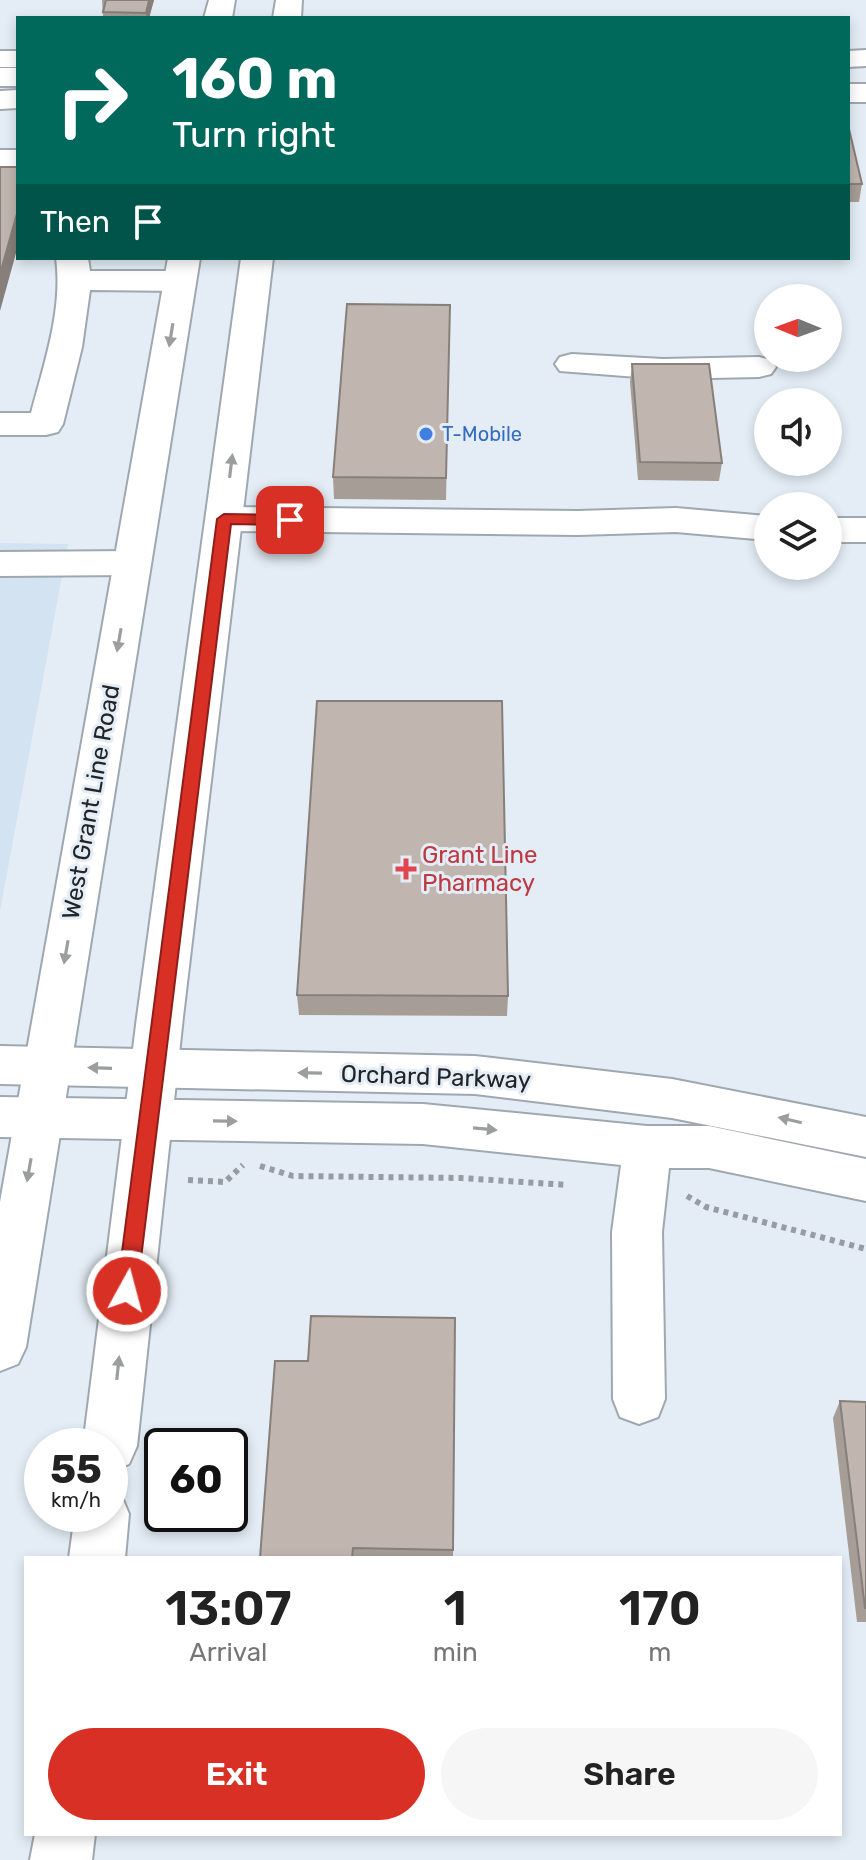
<!DOCTYPE html>
<html lang="en">
<head>
<meta charset="utf-8">
<style>
	body { margin:0; font-family:Rubik,sans-serif; background:#f6f6f6; color:#222; height:100vh; display:flex; flex-direction:column; font-size:30px; white-space:nowrap }
	* { box-sizing:border-box; margin:0 }
	p { font-size:26px; color:#767676 }
	.icon { flex:none; width:44px; height:44px; fill:none; stroke:currentColor; stroke-width:2; stroke-linecap:round; stroke-linejoin:round }
	.map { position:relative; flex:1; overflow:hidden }
	.side { position:absolute; left:24px; top:1556px; width:818px; height:280px; display:flex; flex-direction:column; background:#fff; border-radius:0px; box-shadow:0 4px 12px #0003 }
	.side>* { flex:none }
	.banner { position:absolute; left:16px; top:16px; width:834px; height:244px; border-radius:0px; box-shadow:0 4px 12px #0003; background:#00695c; color:#fff; overflow:hidden }
	.needle { width:52px; rotate:271deg }
	.buttons { position:absolute; left:754px; top:284px; display:grid; gap:16px }
	.buttons a { display:grid; place-items:center; width:88px; height:88px; border-radius:50%; background:#fff; box-shadow:0 4px 12px #0003; font-size:40px }
	.speed { position:absolute; left:24px; top:1428px; display:flex; gap:16px; font-size:40px; font-weight:700; text-align:center }
	.speed>* { display:grid; place-content:center; width:104px; height:104px; border-radius:50%; background:#fff; box-shadow:0 4px 12px #0003; line-height:1 }
	.speed small { font-size:20px; font-weight:400 }
	.speed .limit { border:4px solid #111; border-radius:12px; background:#fff; color:#111 }
	.pin { position:absolute; display:grid; place-items:center; width:68px; height:68px; color:#fff; margin:-34px; border-radius:16px; box-shadow:0 4px 12px #0006 }
	.me { position:absolute; width:88px; margin:-44px; rotate:7deg; stroke-linejoin:round; filter:drop-shadow(0 0 6px #0008) }
	.turn { display:flex; align-items:center; gap:28px; height:168px; padding:0 24px; font-size:36px }
	.turn .icon { width:104px; height:104px; stroke-width:2.5 }
	.turn b { display:block; font-size:56px; line-height:68px }
	.then { display:flex; align-items:center; height:76px; padding:0 24px; background:#0003; gap:16px; font-size:30px }
	.eta { display:flex; justify-content:space-evenly; align-items:center; height:136px; text-align:center }
	.eta b { font-size:48px; font-weight:600; line-height:56px }
	.primary-button { display:flex; gap:16px; margin-top:auto; padding:16px 24px }
	.primary-button a { flex:1; height:92px; border-radius:48px; background:#d93025; color:#fff; font-size:32px; font-weight:600; line-height:92px; text-align:center }
	.primary-button a+a { background:#f6f6f6; color:#222 }
	.map>svg:first-child { display:block }
	.built { fill:#d3e3f1 }
	.lines { fill:none; stroke-linecap:round; stroke-linejoin:round }
	.minor-casing { stroke:#9fa8b0; stroke-width:4 }
	.major-casing { stroke:#9fa8b0; stroke-width:4 }
	.path { stroke:#959ca3; stroke-width:6; stroke-dasharray:5 5; stroke-linecap:butt }
	.minor { fill:#fff; fill-rule:evenodd }
	.major { fill:#fff; fill-rule:evenodd }
	.wall { fill:#a59d96 }
	.shaded-wall { fill:#867f7a }
	.building { fill:#c0b6af; stroke:#867f7a; stroke-width:2 }
	.oneway { fill:#9b9d9e }
	.route { fill:#d93025; stroke:#8d1f18; stroke-width:2 }
	.shop-dot { fill:#3f7fe0; stroke:#e4edf6; stroke-width:3 }
	.health-dot { fill:#e0444e; stroke:#e4edf6; stroke-width:3 }
	.labels { text-anchor:middle; stroke-width:6; stroke-linejoin:round; paint-order:stroke }
	.far-shop-label { font-size:20px; fill:#366cbe; stroke:#e4edf6; text-anchor:start }
	.street-label { font-size:24px; fill:#212528; stroke:#e4edf6 }
	.health-label { font-size:24px; fill:#be3a42; stroke:#e4edf6; text-anchor:start }
</style>
</head>
<body>
<div class="map">
<svg width="866" height="1860" viewBox="0 0 866 1860">
	<rect width="100%" height="100%" fill="#e4edf6"/>
	<path class="built" d="M0 543 68 544 0 911Z"/>
	<g class="lines">
		<g class="minor-casing">
			<path id="minor" d="M0 51H18V67H0Z
				M18 90V108L0 109V91Z
				M0 150H18V168H0Z
				M56 258H88L90 271H180L191 274 196 281 191 288 180 291 90 290 82 347 63 424 58 432 46 435H0V413H31C44 364 63 309 56 258Z
				M572 354 663 359 759 357 771 360 776 367 771 374 759 377 663 379 560 371 555 364 560 357Z
				M224 507 578 511 676 508 768 516V540L676 532 578 535 224 531 211 527 206 519 211 511Z
				M828 518H866V542H828Z
				M132 551 145 554 151 563 145 572 132 575 0 576V552Z
				M0 1046 475 1056 672 1079 866 1117V1157L672 1118 475 1094 0 1084Z
				M0 1097 423 1104 647 1126H709L866 1159V1201L709 1168H669L662 1232 665 1399 658 1417 639 1424 620 1417 613 1399 612 1232 621 1165 423 1144 0 1137Z"/>
		</g>
		<g class="major-casing">
			<path id="major" d="M209 0H235L232 18H204Z
				M276 0H302L301 18H273Z
				M866 50V66L848 67V51Z
				M0 68H18V86H0Z
				M848 84H866V102H848Z
				M168 258H200L26 1347 18 1364 0 1371V1202Z
				M241 258H273L183 1017 137 1446 129 1464 110 1472V1446H83L137 1017Z
				M110 1490 121 1495 129 1514 125 1558H69L75 1514H110Z
				M35 1834H95L92 1860H30Z"/>
		</g>
		<path class="path" d="M260 1166 293 1176 461 1178 568 1185
			M188 1180 225 1182 243 1165
			M687 1196 706 1207 866 1249"/>
		<use href="#minor" class="minor"/>
		<use href="#major" class="major"/>
	</g>
	<path class="wall" d="M102 0H154L149 18H103Z
		M848 129 862 184 859 202H848Z
		M450 305 446 500 334 499 333 477Z
		M632 364 722 463 719 481 638 480 630 382Z
		M297 995 508 996 507 1016 299 1015Z
		M455 1318 453 1558H260L308 1361Z
		M840 1401 866 1402V1622H857L833 1418Z"/>
	<path class="shaded-wall" d="M149 0H154L149 18H147L146 13Z
		M18 210V246L0 311V274Z"/>
	<path class="building" d="M106 0H149L146 13 103 12Z
		M848 129H849L862 184H848Z
		M0 167H18V210L0 274Z
		M347 304 450 305 446 478 333 477Z
		M632 364H709L722 463 640 462Z
		M317 701H502L508 996 297 995Z
		M311 1316 455 1318 453 1550 353 1548 352 1558H260L275 1361H308Z
		M840 1401 866 1402V1608H865Z"/>
	<defs><path id="oneway-solid" d="M-6-.8H1V-3.2L6.5 0L1 3.2V.8H-6Z" transform="scale(2)"/></defs>
	<g class="oneway">
		<use href="#oneway-solid" transform="translate(171 335) rotate(99)"/>
		<use href="#oneway-solid" transform="translate(231 466) rotate(-83)"/>
		<use href="#oneway-solid" transform="translate(119 640) rotate(100)"/>
		<use href="#oneway-solid" transform="translate(66 952) rotate(100)"/>
		<use href="#oneway-solid" transform="translate(100 1068) rotate(-178)"/>
		<use href="#oneway-solid" transform="translate(310 1073) rotate(-179)"/>
		<use href="#oneway-solid" transform="translate(790 1120) rotate(-167)"/>
		<use href="#oneway-solid" transform="translate(225 1121) rotate(1)"/>
		<use href="#oneway-solid" transform="translate(485 1129) rotate(5)"/>
		<use href="#oneway-solid" transform="translate(29 1170) rotate(100)"/>
		<use href="#oneway-solid" transform="translate(118 1368) rotate(-84)"/>
	</g>
	<path class="route" d="M224 514 290 515 298 520 290 525 231 524 137 1291 134 1298 127 1301 120 1298 117 1291 217 519Z"/>
	<circle class="shop-dot" cx="426" cy="434" r="8"/>
	<path class="health-dot" d="M402 857h8v8h8v8h-8v8h-8v-8h-8v-8h8z"/>
	<g class="labels">
		<g class="far-shop-label">
			<text x="442" y="441">T-Mobile</text>
		</g>
		<g class="street-label">
			<text transform="translate(91 802) rotate(-80)" y="8">West Grant Line Road</text>
			<text transform="translate(436 1077) rotate(2)" y="8">Orchard Parkway</text>
		</g>
		<g class="health-label">
			<text x="422" y="863">Grant Line<tspan x="422" dy="28">Pharmacy</tspan></text>
		</g>
	</g>
</svg>
<div class="buttons">
<a><svg class="needle" viewBox="-14 -14 28 28"><path d="M0-13l5 13h-10z" fill="#e53935"/><path d="M0 13l5-13h-10z" fill="#767676"/></svg></a>
<a><svg class="icon" aria-label="sound" viewBox="0 0 24 24"><path d="M4 9h4l5-4v14l-5-4H4zM17 9q2 3 0 6"/></svg></a>
<a><svg class="icon" aria-label="layers" viewBox="0 0 24 24"><path d="M12 4l9 5-9 5-9-5zM3 14l9 5 9-5"/></svg></a>
</div>
<div class="speed"><div>55<small>km/h</small></div><div class="limit">60</div></div>
<div class="pin" style="left:290px;top:520px;background:#d93025"><svg class="icon" aria-label="arrive" viewBox="0 0 24 24"><path d="M6 21V4h12l-3 4 3 4H6"/></svg></div>
<svg class="me" style="left:127px;top:1291px" viewBox="-20 -20 40 40"><circle r="17" fill="#d93025" stroke="#fff" stroke-width="3"/><path d="M0-11L8 9 0 5-8 9z" fill="#fff"/></svg>
<div class="banner">
<div class="turn"><svg class="icon" aria-label="right" viewBox="0 0 24 24"><path d="M7 20v-9h11M14 6l5 5-5 5"/></svg><div><b>160 m</b>Turn right</div></div>
<div class="then">Then<svg class="icon" aria-label="arrive" viewBox="0 0 24 24"><path d="M6 21V4h12l-3 4 3 4H6"/></svg></div>
</div>
<section class="side">
<div class="eta">
<div><b>13:07</b><p>Arrival</p></div>
<div><b>1</b><p>min</p></div>
<div><b>170</b><p>m</p></div>
</div>
<div class="primary-button"><a>Exit</a><a>Share</a></div>
</section>
</div>
</body>
</html>
